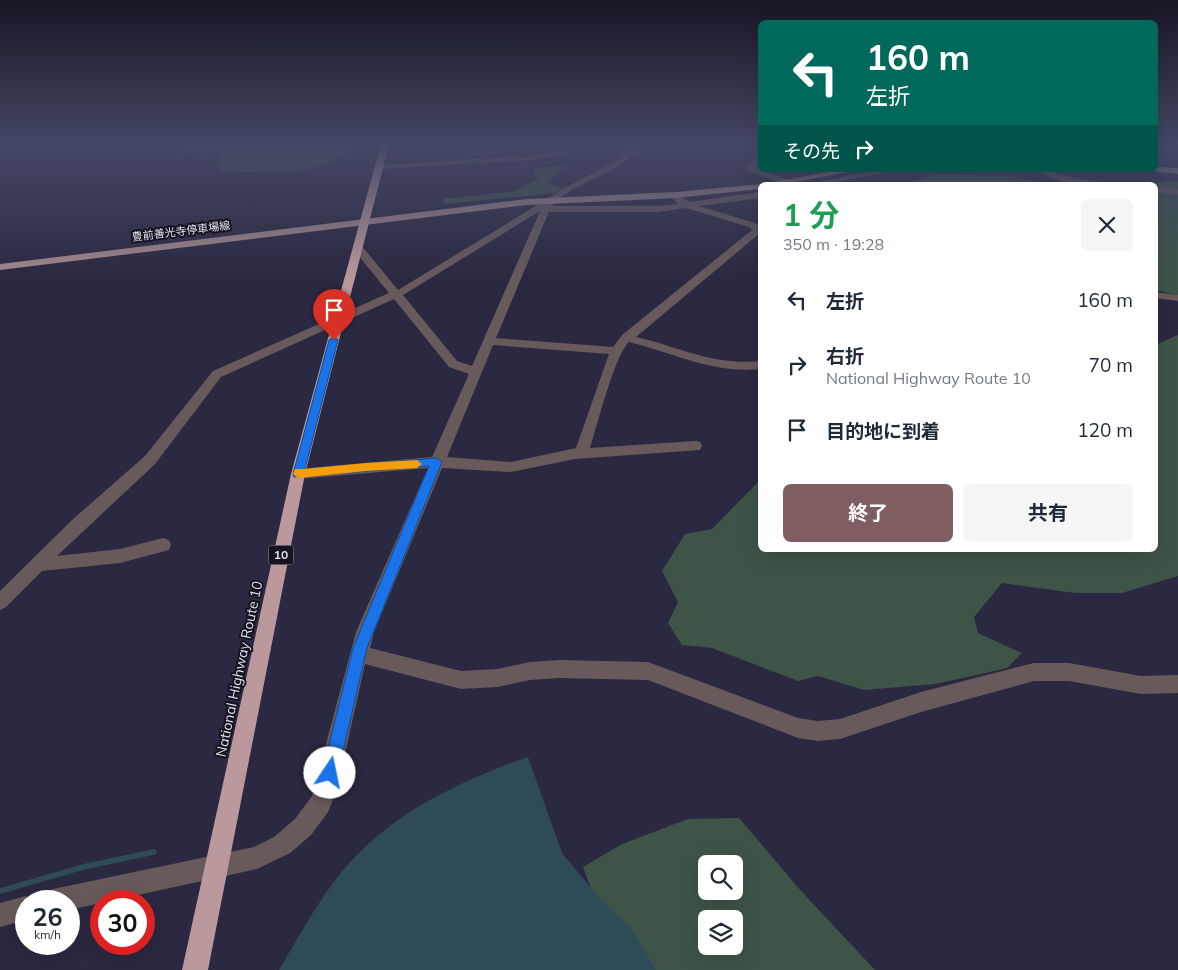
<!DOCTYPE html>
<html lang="ja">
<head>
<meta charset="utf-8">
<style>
	body { margin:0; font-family:Mulish,"Noto Sans JP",sans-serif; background:#f6f6f7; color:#1f2937; height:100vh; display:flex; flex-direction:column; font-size:19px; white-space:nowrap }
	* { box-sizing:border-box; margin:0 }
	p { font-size:16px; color:#747a83 }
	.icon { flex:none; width:28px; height:28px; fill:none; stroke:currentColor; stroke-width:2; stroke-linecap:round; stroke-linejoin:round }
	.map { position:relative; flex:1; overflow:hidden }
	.details { position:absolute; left:758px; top:182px; width:400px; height:370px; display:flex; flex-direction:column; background:#fff; border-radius:8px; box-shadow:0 5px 20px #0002 }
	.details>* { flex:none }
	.banner { position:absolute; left:758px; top:20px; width:400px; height:152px; border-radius:8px; box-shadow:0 5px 20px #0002; background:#00695c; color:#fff; overflow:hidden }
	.controls { position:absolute; left:698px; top:855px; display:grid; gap:10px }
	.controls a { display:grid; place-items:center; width:45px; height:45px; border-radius:8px; background:#fff; box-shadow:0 5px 20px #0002; font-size:25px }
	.speed { position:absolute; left:15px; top:890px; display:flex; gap:10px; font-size:25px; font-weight:700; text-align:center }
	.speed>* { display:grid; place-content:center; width:65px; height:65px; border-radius:50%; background:#fff; box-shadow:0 5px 20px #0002; line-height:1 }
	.speed small { font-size:12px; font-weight:400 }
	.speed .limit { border:8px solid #d22; background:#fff; color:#111 }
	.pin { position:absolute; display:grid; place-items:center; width:42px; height:42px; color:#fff; margin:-51px -21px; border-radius:50% 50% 50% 0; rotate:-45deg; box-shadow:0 0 5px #0007 }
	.pin .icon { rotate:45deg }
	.me { position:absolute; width:55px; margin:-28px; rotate:11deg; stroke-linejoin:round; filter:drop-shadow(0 0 4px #0008) }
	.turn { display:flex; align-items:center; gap:18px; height:105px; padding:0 25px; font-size:22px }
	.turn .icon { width:65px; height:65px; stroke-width:2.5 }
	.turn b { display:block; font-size:35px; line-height:42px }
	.then { display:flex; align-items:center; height:48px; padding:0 25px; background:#0003; gap:10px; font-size:19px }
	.round { display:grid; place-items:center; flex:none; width:52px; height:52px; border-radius:8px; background:#f6f6f7 }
	.headline { display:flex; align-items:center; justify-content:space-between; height:85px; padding:0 25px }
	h1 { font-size:30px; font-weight:700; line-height:38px; color:#1e9e55 }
	.button { display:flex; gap:10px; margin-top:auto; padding:10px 25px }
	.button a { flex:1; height:58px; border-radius:8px; background:#7f5d61; color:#fff; font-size:20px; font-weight:700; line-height:58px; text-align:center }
	.button a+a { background:#f6f6f7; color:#1f2937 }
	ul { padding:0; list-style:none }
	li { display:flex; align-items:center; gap:15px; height:65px; padding:0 25px }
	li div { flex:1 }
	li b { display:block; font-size:19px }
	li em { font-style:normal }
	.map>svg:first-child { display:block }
	.green { fill:#3d5447; fill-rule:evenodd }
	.water { fill:#2f4b58 }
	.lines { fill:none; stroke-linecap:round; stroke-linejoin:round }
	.stream { stroke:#2f4b58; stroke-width:5.5 }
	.minor { fill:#685a5b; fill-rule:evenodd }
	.major { fill:#a38789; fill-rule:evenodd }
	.highway { fill:#ba989b; fill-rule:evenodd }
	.route { fill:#1a73e8; stroke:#114b97 }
	.slow { fill:#f59e0b }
	.labels { text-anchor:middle; stroke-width:4; stroke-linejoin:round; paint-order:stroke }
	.far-street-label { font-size:11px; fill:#e2e2f2; stroke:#14131e }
	.shield { fill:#14131e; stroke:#a4a4b2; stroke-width:1 }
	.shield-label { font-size:12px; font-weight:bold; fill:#e2e2f2 }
	.street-label { font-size:14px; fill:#e2e2f2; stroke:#14131e }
</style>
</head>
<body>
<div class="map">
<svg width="1178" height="970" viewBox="0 0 1178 970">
	<rect width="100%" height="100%" fill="#2b2841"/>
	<path class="green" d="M186 144H225L221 151 180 154Z
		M228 144H356C352 150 345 154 338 158 303 178 261 172 222 171L218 166Z
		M569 164 547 183 563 189 555 193 445 204 443 199 516 191 538 179 533 169Z
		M935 174 1009 176 1053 185H903Z
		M1168 181H1178V295L1155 290V185H1143Z
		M1178 335V576L1122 593H1075L1002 583 974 617 978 633 1022 653 1007 668 936 684 864 690 818 676 798 681 712 648 682 645 668 623 678 602 662 571 685 534 712 529 760 480V550H1155V345Z
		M739 818 802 892 875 970H653L595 900 583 867 622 844 688 819ZM706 864H734V891H706ZM706 919H734V946H706Z"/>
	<path class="water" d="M528 757 562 853 597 895 632 929 656 970H279C296 941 313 910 333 883 381 818 454 783 528 757Z"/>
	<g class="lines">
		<path class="stream" d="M0 891 83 867 154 852"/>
		<path class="minor" d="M14 144H30L0 150V146Z
			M635 144H643C637 151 630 158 623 163 604 178 566 187 552 206H658L678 204 670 195 674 192 689 202 760 192V198L699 206 755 223 760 226V233L636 337C680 347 713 366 760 361V369C713 374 674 353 629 342 615 354 597 427 590 448L695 441 700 442 702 446 700 450 575 459 511 472 442 468 374 632 370 648 461 671 497 669 530 662 559 660 648 662 798 718 818 721 840 719 921 692 1034 663H1069L1141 676 1178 675V693L1141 694 1069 681H1034L921 712 840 739 818 741 798 738 648 680 559 678 530 680 497 687 461 689 365 664 337 790 328 812 311 835 290 853 257 869 69 910V901H41L45 893 53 889 254 847 274 837 295 819 312 796 356 632 428 468 298 479 293 478 291 474 293 470 298 469 432 457 469 374 449 367 394 299 221 377 155 464 57 556 120 549 163 538 169 540 171 545 169 550 120 563 42 571 6 607 0 610V591L72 520 145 456 213 371 389 293 354 250V246H362L398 290 570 185 617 160ZM686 208 749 227 752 230 622 335 613 347 496 338 549 212H658ZM540 211 472 366 457 361 403 295ZM493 345 609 354 576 448 511 462 447 457Z
			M559 151 563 153 562 155 532 160 379 169 375 167 379 165 532 156Z
			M757 158H760V164L755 167 789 180V184H783L746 170V166Z
			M879 170H898L822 185H803Z
			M1039 170H1049L1056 174 1111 185C1090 185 1055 185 1039 170Z
			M1155 186 1178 189V195L1155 192Z
			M1155 292 1178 295V301L1155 298Z
			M26 896 35 901H26V920L0 927V903Z"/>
		<path class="major" d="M1155 167 1178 168V174L1152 171 1155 170Z
			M839 170H858L780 185H760V189L676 198 527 205 0 270V264L527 199 676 192 762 184Z"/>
		<path class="highway" d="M381 144H389L305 474 208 970H182L291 474Z"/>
	</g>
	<linearGradient id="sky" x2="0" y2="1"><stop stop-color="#181624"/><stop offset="0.52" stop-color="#444865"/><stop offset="1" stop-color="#444865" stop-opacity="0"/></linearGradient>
	<rect width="1178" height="279" fill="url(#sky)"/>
	<path class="route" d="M334 337 338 340 305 469 436 458 442 462 367 648 338 773 336 779 330 781 325 779 322 773 353 648 429 466 294 477 293 474 329 340Z"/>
	<path class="slow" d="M417 460 422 464 417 468 366 471 298 478 293 474 295 469H303L366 463Z"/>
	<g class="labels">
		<g class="far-street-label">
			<text transform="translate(181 231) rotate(-7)" y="4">豊前善光寺停車場線</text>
		</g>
		<rect class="shield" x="268.5" y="545.5" width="25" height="19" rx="4"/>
		<g class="shield-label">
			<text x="281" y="559">10</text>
		</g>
		<g class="street-label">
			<text transform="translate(239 669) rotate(-78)" y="5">National Highway Route 10</text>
		</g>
	</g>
</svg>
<div class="controls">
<a><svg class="icon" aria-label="search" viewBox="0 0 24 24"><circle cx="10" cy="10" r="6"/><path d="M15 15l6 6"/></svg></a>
<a><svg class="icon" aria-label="layers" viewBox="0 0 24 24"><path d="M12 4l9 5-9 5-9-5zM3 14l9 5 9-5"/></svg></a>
</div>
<div class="speed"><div>26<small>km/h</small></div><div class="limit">30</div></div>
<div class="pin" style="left:334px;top:340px;background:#d93025"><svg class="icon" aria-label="arrive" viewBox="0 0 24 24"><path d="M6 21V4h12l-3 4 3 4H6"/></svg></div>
<svg class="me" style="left:330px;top:773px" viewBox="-20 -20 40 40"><circle r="19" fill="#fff"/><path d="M0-13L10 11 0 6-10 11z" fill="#1a73e8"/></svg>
<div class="banner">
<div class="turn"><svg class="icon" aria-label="left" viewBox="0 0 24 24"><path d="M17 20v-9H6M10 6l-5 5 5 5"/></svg><div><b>160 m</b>左折</div></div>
<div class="then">その先<svg class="icon" aria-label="right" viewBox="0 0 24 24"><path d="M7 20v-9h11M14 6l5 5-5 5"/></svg></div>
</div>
<section class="details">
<div class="headline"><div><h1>1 分</h1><p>350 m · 19:28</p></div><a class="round"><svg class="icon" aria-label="close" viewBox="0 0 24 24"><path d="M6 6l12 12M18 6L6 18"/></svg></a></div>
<ul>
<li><svg class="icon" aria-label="left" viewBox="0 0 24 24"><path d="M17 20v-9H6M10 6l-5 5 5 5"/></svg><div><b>左折</b></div><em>160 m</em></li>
<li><svg class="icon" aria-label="right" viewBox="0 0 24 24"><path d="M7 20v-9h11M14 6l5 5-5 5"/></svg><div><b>右折</b><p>National Highway Route 10</p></div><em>70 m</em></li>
<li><svg class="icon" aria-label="arrive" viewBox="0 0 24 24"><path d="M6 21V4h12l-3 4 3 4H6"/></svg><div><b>目的地に到着</b></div><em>120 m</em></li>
</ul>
<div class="button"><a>終了</a><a>共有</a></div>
</section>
</div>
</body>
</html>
